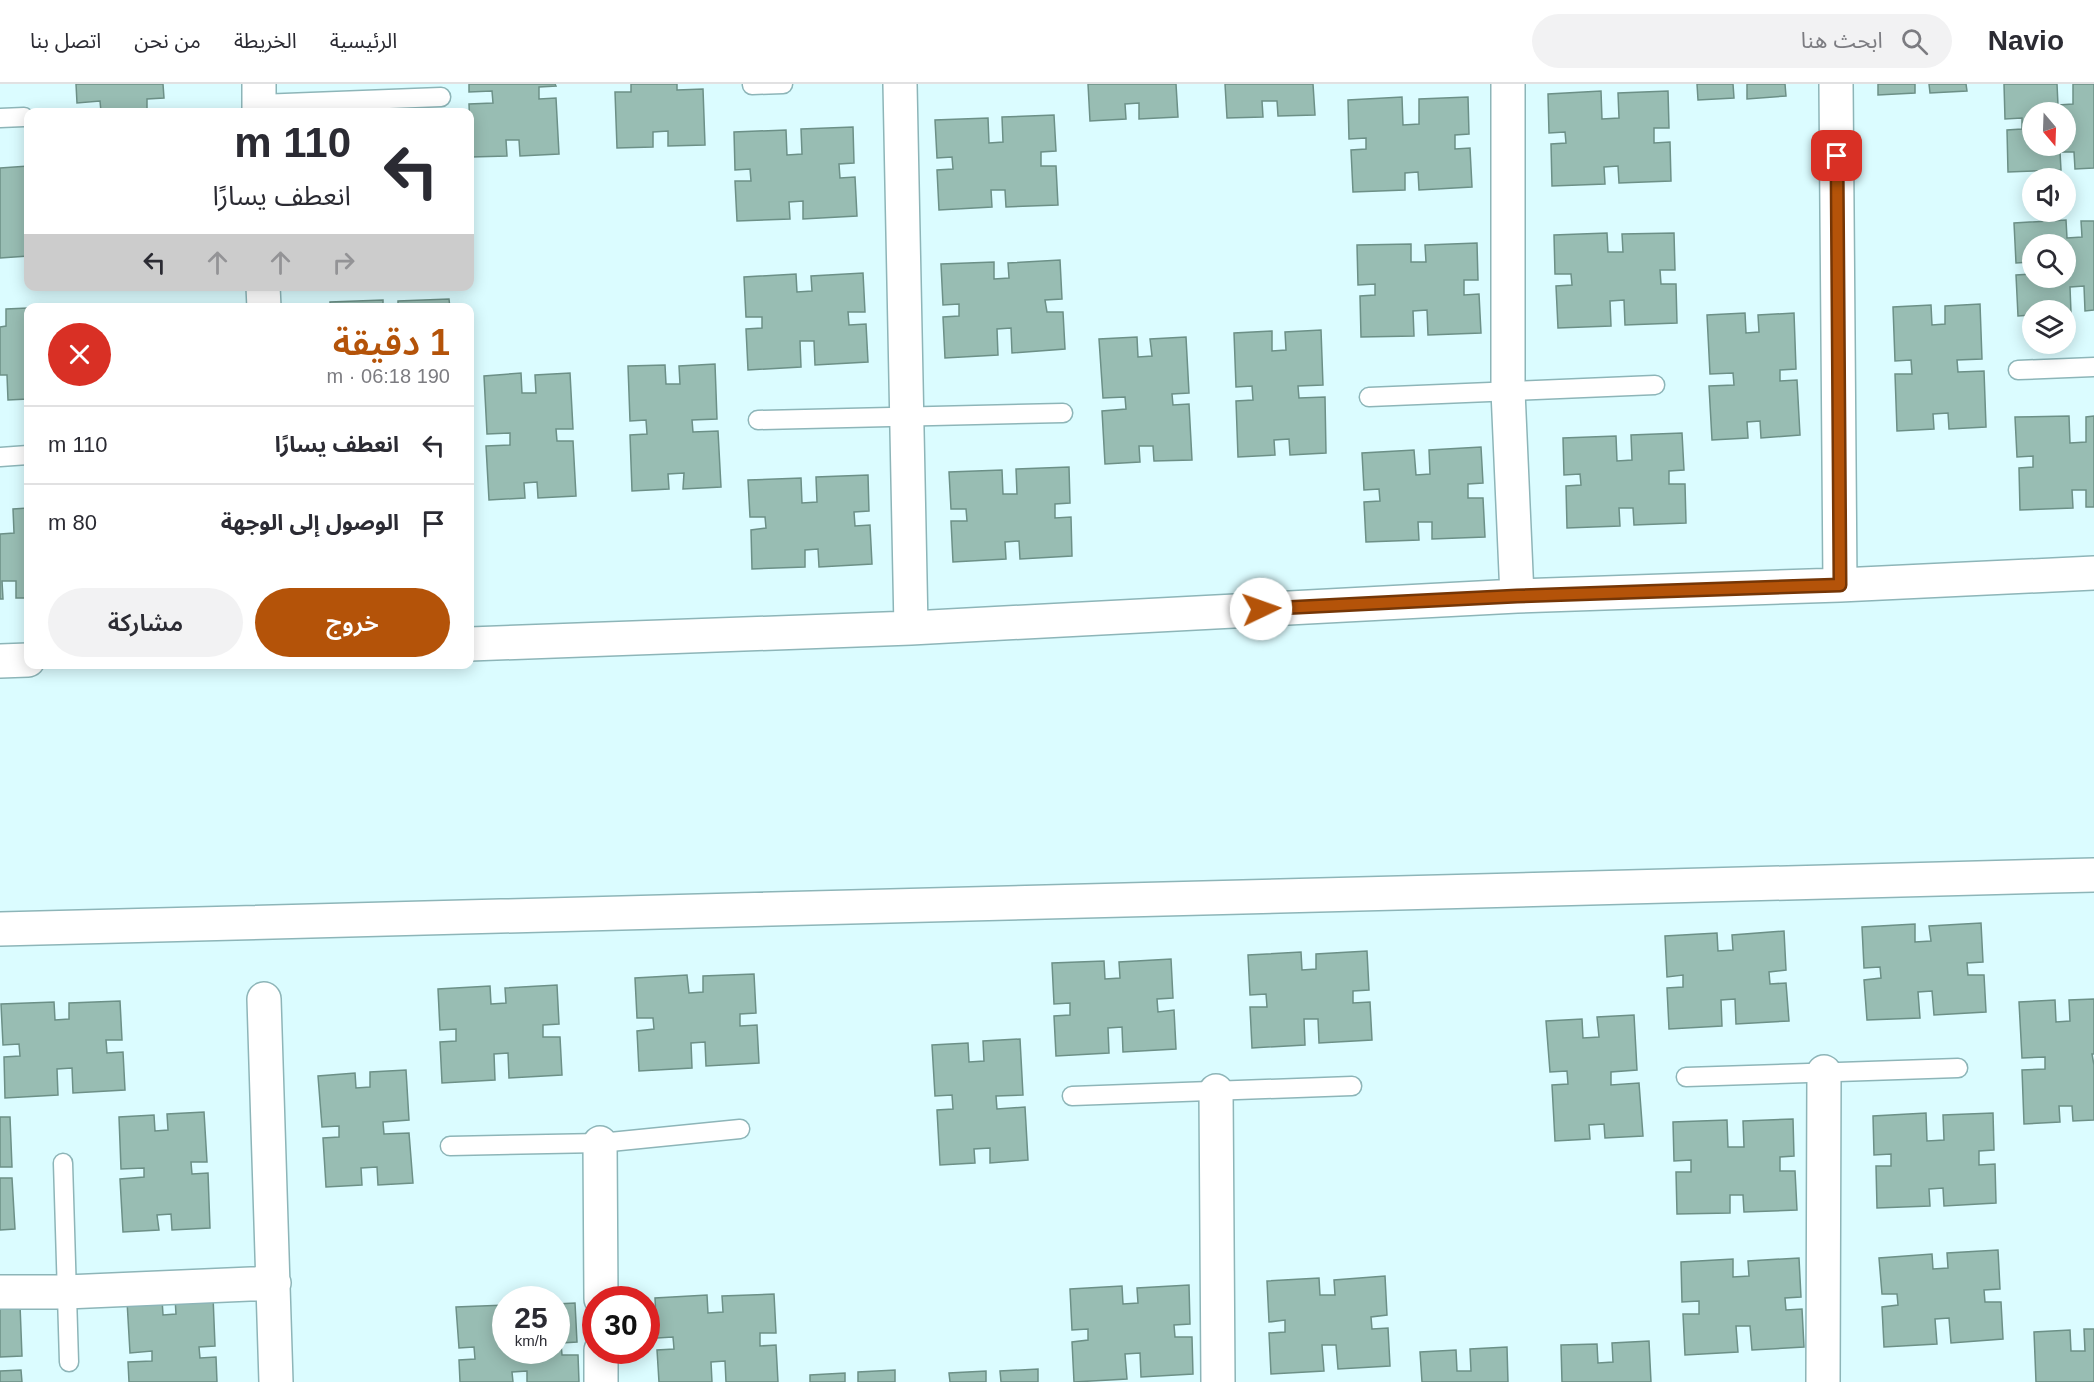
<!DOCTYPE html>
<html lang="ar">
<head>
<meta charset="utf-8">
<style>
	body { margin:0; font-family:Helvetica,"Noto Sans Arabic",sans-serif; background:#f2f2f3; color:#2b2b33; direction:rtl; height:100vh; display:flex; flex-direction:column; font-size:22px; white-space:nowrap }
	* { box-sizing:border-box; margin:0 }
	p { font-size:20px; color:#7c7c81 }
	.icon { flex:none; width:33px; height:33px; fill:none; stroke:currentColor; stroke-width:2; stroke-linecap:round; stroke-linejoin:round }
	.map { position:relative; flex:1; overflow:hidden; direction:ltr }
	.sheet { position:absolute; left:24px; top:219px; width:450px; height:366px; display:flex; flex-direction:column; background:#fff; border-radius:12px; box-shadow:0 3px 15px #0003; direction:rtl }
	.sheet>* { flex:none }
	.hud { position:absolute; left:24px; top:24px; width:450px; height:183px; border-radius:12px; box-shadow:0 3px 15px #0003; direction:rtl; background:#fff; color:#2b2b33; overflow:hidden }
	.needle { width:39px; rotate:161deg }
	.tools { position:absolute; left:2022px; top:18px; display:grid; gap:12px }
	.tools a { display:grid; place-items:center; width:54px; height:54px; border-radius:50%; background:#fff; box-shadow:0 3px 15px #0003; font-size:30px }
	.speed { position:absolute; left:492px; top:1202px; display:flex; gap:12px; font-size:30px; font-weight:700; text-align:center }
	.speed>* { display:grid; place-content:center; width:78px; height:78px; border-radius:50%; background:#fff; box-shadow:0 3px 15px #0003; line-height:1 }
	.speed small { font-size:15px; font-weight:400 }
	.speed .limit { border:9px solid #d22; background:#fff; color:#111 }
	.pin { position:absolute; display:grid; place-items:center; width:51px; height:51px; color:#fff; margin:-26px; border-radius:12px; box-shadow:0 3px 9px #0006 }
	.me { position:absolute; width:66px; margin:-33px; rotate:87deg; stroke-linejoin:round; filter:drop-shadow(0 0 4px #0008) }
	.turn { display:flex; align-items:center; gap:21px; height:126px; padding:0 24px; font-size:27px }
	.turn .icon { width:78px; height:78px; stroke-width:2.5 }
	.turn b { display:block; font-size:42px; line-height:51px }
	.lanes { display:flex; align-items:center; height:57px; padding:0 24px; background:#0003; justify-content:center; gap:30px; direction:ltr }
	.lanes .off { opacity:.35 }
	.round { display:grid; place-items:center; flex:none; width:63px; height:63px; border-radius:32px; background:#f2f2f3 }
	.head { display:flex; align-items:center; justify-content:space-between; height:102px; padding:0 24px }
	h1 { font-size:36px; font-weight:600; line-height:45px; color:#b45309 }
	.button { display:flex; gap:12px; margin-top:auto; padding:12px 24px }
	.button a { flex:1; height:69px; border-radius:36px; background:#b45309; color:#fff; font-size:24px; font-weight:600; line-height:69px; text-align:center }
	.button a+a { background:#f2f2f3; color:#2b2b33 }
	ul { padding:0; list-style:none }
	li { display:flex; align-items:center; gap:18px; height:78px; padding:0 24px; border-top:2px solid #e1e1e2 }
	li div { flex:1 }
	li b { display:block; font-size:22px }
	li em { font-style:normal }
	header { display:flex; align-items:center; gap:36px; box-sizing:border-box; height:84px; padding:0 30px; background:#fff; border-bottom:2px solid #e1e1e2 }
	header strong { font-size:28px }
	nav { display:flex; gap:33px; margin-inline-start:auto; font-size:21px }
	.search { width:420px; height:54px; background:#f2f2f3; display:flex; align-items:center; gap:15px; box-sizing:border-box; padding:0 21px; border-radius:33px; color:#7c7c81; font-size:22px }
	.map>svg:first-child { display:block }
	.building { fill:#98bdb3; stroke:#6c9087; stroke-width:1.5; fill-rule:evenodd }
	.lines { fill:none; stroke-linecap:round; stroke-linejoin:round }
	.service-casing { stroke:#8db5b8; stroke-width:21 }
	.minor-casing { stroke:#8db5b8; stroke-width:36 }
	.service { stroke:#fff; stroke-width:18 }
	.minor { stroke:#fff; stroke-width:33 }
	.route-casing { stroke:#753606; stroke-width:15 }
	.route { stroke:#b45309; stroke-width:10 }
</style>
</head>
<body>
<header>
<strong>Navio</strong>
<div class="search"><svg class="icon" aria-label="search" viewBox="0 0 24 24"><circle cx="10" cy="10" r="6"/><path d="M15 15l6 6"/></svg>ابحث هنا</div>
<nav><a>الرئيسية</a><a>الخريطة</a><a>من نحن</a><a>اتصل بنا</a></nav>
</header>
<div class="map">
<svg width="2094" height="1298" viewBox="0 0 2094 1298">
	<rect width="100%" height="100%" fill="#dbfcff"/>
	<path class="building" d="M76 0H163L164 14 147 15V26L164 25V28H101L100 17 77 19Z
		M469 0H555L556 2 539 3V15L556 14 559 70 520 72 519 56H506L507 72 471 73 469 20 493 19 492 7 469 8Z
		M631 0H677V6L703 5 705 61 668 62V47L653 48V63L617 64 615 8H631Z
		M1088 0H1176L1178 33 1139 35V19L1125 20 1126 35 1090 37Z
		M1225 0H1313L1315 31 1278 32 1277 17H1262L1263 33 1227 34Z
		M1697 0H1733L1734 14 1698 16Z
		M1747 0H1785L1786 12 1747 15Z
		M1878 0H1915V9L1878 11Z
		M1929 0H1966L1967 7 1930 9Z
		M2004 0H2057L2058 21 2073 20V0H2094V84L2075 85 2074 68H2060L2061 86 2008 88 2007 46 2022 45V34L2005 35ZM2032 28H2066V62H2032Z
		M1601 7 1602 35 1619 34 1618 9 1668 7 1669 44H1654V59L1670 58 1671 97 1619 99 1618 82 1604 83 1605 100 1552 102 1551 60 1566 59 1565 48 1549 49 1548 10Z
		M1402 13 1403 41 1419 40V15L1468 13 1469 50 1455 51V65L1470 64 1472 103 1419 106 1418 88 1405 89V106L1353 108 1351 66 1366 65V54L1349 55 1348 16Z
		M1054 31 1056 67 1041 68V82H1056L1058 121 1006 123 1005 106H991L992 123 939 126 937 86 953 85 952 73 937 74 935 36 988 34 989 59 1003 58 1002 33Z
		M853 43 854 79 839 80 840 94 855 93 857 132 803 135V117L789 118 790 135 737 137 735 97H751L750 85 735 86 734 48 786 46 787 71 802 70 801 45Z
		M28 82V172L0 174V84Z
		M2066 136 2067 154 2082 153 2081 137H2094V226L2085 227 2084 202 2070 203 2071 229H2066V226H2032V231L2018 232 2016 191 2032 190 2031 178 2016 179 2014 139ZM2032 160H2066V194H2032Z
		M1607 149 1608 168H1623L1622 150 1674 149 1675 186H1660L1661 200H1676L1677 239 1625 241 1624 216 1610 217 1611 242 1558 244 1556 202 1572 201 1571 190H1555L1554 151Z
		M1477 159 1478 196H1464V211L1479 210 1481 249 1428 251 1427 226 1413 227 1414 252 1361 253 1360 212 1375 211V200L1358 201 1357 161 1411 160V178H1426L1425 161Z
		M1060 176 1062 215 1045 216 1047 228H1063L1065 265 1012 269 1011 244 997 245 998 271 945 274 943 233 959 232V220L943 221 941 180 994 178V195L1009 194 1008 179Z
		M863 189 865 228H848L849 241 866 240 868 278 815 281 814 257H800L801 283 748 286 746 245 762 244V233H746L744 193 796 190 797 208 812 207 811 192Z
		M449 215 450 224H398V217Z
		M383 216V224H330V218Z
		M1980 220 1982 275 1957 276 1958 288 1984 287 1986 343 1949 345 1948 329 1933 330 1934 345 1897 347 1895 290H1912L1911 276 1895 277 1893 223 1931 221 1932 241 1945 240V222Z
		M28 224V315L8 316 7 291H0V243L6 242V225Z
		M1745 229 1746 249 1759 248 1758 231 1794 229 1796 285 1780 286V297L1797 296 1800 351 1761 354 1760 337 1747 338 1748 354 1712 356 1709 302 1734 301 1733 289 1710 290 1707 231Z
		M1321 246 1323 301 1298 302 1299 314 1325 313 1326 369 1290 371 1289 355 1274 356 1275 371 1238 373 1236 317 1253 316 1252 302 1236 303 1234 249 1272 247V267L1286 266 1285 248Z
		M1137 253 1138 273 1152 272 1150 255 1186 253 1189 309 1172 310 1173 321 1189 320 1192 376 1154 377 1153 362H1139L1140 378 1105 380 1102 327 1126 325 1125 313 1103 314 1099 255Z
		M715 280 717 335 692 336 693 348 718 347 721 403 683 405 684 389 668 390 669 405 632 407 630 351 647 350 646 336 630 337 628 282 665 281 666 300H680L679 282Z
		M521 289 522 309H536L535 291 570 289 573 345H556L557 357H573L576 412 538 414 537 398 524 399 525 414 489 416 486 362 510 361V349L487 350 484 292Z
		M2069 332 2070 359 2086 358V333L2094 332V423H2086V406H2072L2073 424 2020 426 2019 384 2033 383V372L2017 373 2015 333Z
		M1682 349 1684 386 1669 387V400H1685L1686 439 1634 441 1633 424H1619L1620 442 1567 444 1566 402 1581 401 1580 390 1564 391 1563 354 1616 352 1617 377 1632 376 1631 351Z
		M1481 363 1483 399 1468 400V414H1483L1485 453 1432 455V438H1418L1419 456 1366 458 1364 418 1380 417 1379 405 1364 406 1362 369 1414 366 1416 391 1430 390 1429 366Z
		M1069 383 1070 419 1055 420V434L1071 433 1072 472 1020 475 1019 457 1005 458 1006 475 953 478 951 437H967L966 425H951L949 388 1002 386 1003 410H1017L1016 385Z
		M868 391 869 427 854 428 855 442 870 441 872 480 819 483 818 465 805 466V483L752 485 751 446 766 444 765 433H750L748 396 801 394 802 419 817 418 816 393Z
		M28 424V514H16V497H2L3 515H0V450L14 449 13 425Z
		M1981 839 1983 878 1967 879 1968 891H1984L1986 928 1934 931 1932 907 1918 908 1920 934 1867 936 1864 896 1881 894 1880 883 1864 884 1862 843 1915 840V858L1931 857 1929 842Z
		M1784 847 1786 886 1769 888 1770 900 1786 899 1789 937 1736 940 1735 915 1721 916 1722 942 1669 945 1667 904 1683 903V891L1667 893 1665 852 1717 849 1718 867 1733 866 1732 851Z
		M1367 867 1369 906 1353 907V919L1370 918 1372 956 1319 959 1318 935H1304L1305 961 1252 964 1250 923H1267L1266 910 1250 911 1248 871 1301 868 1302 886 1316 885V870Z
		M1171 875 1173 914 1157 915 1158 928 1174 926 1176 965 1123 968 1122 943 1108 944 1109 969 1056 972 1054 932 1070 931V919L1054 920 1052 879 1104 877 1105 895 1120 894 1119 878Z
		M754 890 756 929 740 930V942L757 941 759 979 706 982 705 958 691 959 692 984 639 987 637 947 654 945 653 934H637L635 894 687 891 689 909 703 908V892Z
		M557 901 559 940 543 941V953H560L562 991 509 994 508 969 494 970 495 996 442 999 440 958 456 957V945L440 946 438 905 490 902 491 920 506 919 505 904Z
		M2094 915V970H2092L2094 981V1036L2073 1037 2072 1022H2059L2060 1038 2024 1040 2022 986 2045 985V973L2022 974 2019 918 2055 916 2056 938 2070 937 2069 916Z
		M120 917 122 956H106L107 969 123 968 125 1006 73 1009 72 984 57 985 58 1011 5 1014 4 973 20 972 19 960 3 961 1 920 54 918 55 936 69 935V919Z
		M1634 931 1637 986 1611 988V1001L1639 999 1643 1052 1605 1054 1604 1040 1589 1041 1590 1055 1555 1057 1552 1001 1568 1000 1567 987 1550 988 1546 937 1582 935 1583 954 1599 953 1597 933Z
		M1020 955 1023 1011 996 1012 997 1025 1025 1023 1028 1076 990 1079V1064L974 1065 975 1079 940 1081 937 1026 953 1025 952 1011 935 1012 932 961 968 959 969 978 984 977 983 957Z
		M406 986 409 1036 383 1038 384 1050 409 1049 413 1099 378 1101 377 1083 361 1084 362 1101 326 1103 323 1054 339 1053V1042L322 1043 318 992 355 989 356 1004 370 1003V988Z
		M204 1028 207 1078H191L192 1090 208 1089 210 1144 172 1146 171 1130 157 1131 159 1146 123 1148 120 1095 144 1093V1084L121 1085 119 1033 154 1031 155 1047 168 1046 167 1030Z
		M1926 1029 1927 1057 1944 1056 1943 1031 1993 1029 1994 1066 1979 1067V1081L1995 1080 1996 1119 1944 1122 1943 1104 1929 1105 1930 1122 1877 1124 1876 1082H1891V1070L1874 1071 1873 1032Z
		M0 1033H10L12 1083H0Z
		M1793 1035 1794 1072 1780 1073V1087H1795L1797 1126 1744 1128 1743 1111H1730V1129L1677 1130 1676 1088H1691V1076L1674 1077 1673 1038 1727 1036 1728 1063H1744L1743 1037Z
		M0 1094H12L15 1145 0 1146Z
		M1998 1166 2000 1205 1984 1206 1985 1218H2001L2003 1255 1951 1259 1949 1234 1935 1235 1937 1260 1884 1263 1882 1223 1898 1221 1897 1210H1882L1879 1174 1932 1170 1933 1185 1948 1184 1947 1169Z
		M1799 1174 1801 1213 1785 1214 1786 1226 1802 1225 1804 1263 1752 1266 1750 1242H1736L1738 1268 1685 1271 1683 1230H1699V1217L1682 1218 1681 1178 1733 1175V1193L1749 1192 1748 1177Z
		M1385 1192 1387 1231 1371 1233 1372 1245 1388 1244 1390 1282 1338 1285 1336 1261H1322L1324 1287 1271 1290 1269 1249 1285 1248V1236L1269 1238 1267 1197 1319 1194 1320 1211H1335L1334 1196Z
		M1189 1201 1190 1240 1174 1241 1175 1253H1192L1193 1290 1141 1293 1140 1269 1125 1270 1127 1295 1074 1298 1072 1258 1088 1256V1245L1072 1246 1070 1205 1122 1202 1123 1220 1138 1219 1137 1204Z
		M774 1210 776 1249H760V1262L776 1261 778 1298H726L725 1277 711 1278 712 1298H659L657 1266 674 1265 673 1253 657 1254 655 1214 707 1211 708 1229 723 1228 722 1212Z
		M213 1212 215 1262 199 1263 200 1274 216 1273 217 1298H129L128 1278 152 1277V1267L130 1269 127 1217 162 1215 163 1231 176 1230 175 1214Z
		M575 1219 577 1258 561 1259 562 1271H578L579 1298H527V1287L512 1288 513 1298H460L459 1276 475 1275 474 1263 459 1264 456 1223 506 1221V1266H556V1220Z
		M0 1221H20L22 1272 0 1273Z
		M2084 1245H2094V1298H2036L2034 1248 2070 1246 2071 1267H2085Z
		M1649 1257 1651 1298H1562L1561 1261 1597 1260 1598 1279 1613 1278 1612 1259Z
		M1507 1263 1508 1298H1422L1420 1268 1456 1266 1457 1287H1471L1470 1265Z
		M1038 1285V1298H1001L1000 1287Z
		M21 1286 22 1298H0V1287Z
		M895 1286V1298H858V1288Z
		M986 1287V1298H950L949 1289Z
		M845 1289V1298H810V1291Z"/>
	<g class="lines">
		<g class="service-casing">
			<path id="service" d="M752 1 783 0
				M259 20 441 13
				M0 34 24 33
				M2018 286 2094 283
				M1369 313 1655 301
				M758 336 1063 329
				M0 373 28 371
				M1686 993 1958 984
				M1072 1012 1352 1002
				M450 1062 600 1059 740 1045
				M63 1079 69 1278"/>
		</g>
		<g class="minor-casing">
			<path id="minor" d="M259 0V28
				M900 0 911 544
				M1508 0V307L1517 512
				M1836 0 1840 501
				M263 202 264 224
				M470 560 911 544 1517 512 1840 501 2094 489
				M0 577 28 576
				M0 845 2094 791
				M264 915 276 1298
				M1216 1007 1218 1298
				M600 1059 601 1215
				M0 1208H66L274 1199
				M601 1266V1298
				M1823 1298 1824 988"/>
		</g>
		<use href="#service" class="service"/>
		<use href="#minor" class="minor"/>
	</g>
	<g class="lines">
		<g class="route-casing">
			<path id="route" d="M1261 525 1517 512 1840 501 1837 72"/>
		</g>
		<use href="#route" class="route"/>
	</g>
</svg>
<div class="tools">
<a><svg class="needle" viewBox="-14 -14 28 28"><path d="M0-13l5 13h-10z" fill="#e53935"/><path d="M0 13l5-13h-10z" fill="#7c7c81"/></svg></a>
<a><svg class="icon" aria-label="sound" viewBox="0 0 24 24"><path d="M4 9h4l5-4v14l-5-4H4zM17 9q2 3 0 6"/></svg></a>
<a><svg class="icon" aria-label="search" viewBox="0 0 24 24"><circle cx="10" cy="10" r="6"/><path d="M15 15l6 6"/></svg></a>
<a><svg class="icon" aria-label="layers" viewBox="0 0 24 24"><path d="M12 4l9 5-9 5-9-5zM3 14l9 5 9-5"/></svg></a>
</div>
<div class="speed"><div>25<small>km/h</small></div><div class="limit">30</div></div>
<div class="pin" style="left:1837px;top:72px;background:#d93025"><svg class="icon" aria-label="arrive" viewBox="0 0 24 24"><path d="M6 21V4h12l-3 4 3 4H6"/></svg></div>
<svg class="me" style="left:1261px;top:525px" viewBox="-20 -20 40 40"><circle r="19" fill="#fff"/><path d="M0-13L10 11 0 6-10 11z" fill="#b45309"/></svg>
<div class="hud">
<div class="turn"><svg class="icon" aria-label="left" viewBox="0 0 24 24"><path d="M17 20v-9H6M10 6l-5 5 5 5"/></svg><div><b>110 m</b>انعطف يسارًا</div></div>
<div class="lanes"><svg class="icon" aria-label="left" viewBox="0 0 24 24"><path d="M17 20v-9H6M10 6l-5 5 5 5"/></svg><svg class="icon off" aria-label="ahead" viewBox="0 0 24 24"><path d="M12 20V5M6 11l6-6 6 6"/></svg><svg class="icon off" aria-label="ahead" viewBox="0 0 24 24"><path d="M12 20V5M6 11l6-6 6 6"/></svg><svg class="icon off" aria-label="right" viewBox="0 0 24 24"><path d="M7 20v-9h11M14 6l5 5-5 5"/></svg></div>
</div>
<section class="sheet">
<div class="head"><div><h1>1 دقيقة</h1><p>190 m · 06:18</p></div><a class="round" style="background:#d93025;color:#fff"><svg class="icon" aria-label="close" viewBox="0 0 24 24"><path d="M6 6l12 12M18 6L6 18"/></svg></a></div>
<ul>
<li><svg class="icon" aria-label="left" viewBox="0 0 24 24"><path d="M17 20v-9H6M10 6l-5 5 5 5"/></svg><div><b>انعطف يسارًا</b></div><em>110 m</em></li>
<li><svg class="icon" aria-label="arrive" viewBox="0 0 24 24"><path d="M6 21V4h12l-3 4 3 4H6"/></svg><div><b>الوصول إلى الوجهة</b></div><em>80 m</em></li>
</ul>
<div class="button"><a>خروج</a><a>مشاركة</a></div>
</section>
</div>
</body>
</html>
